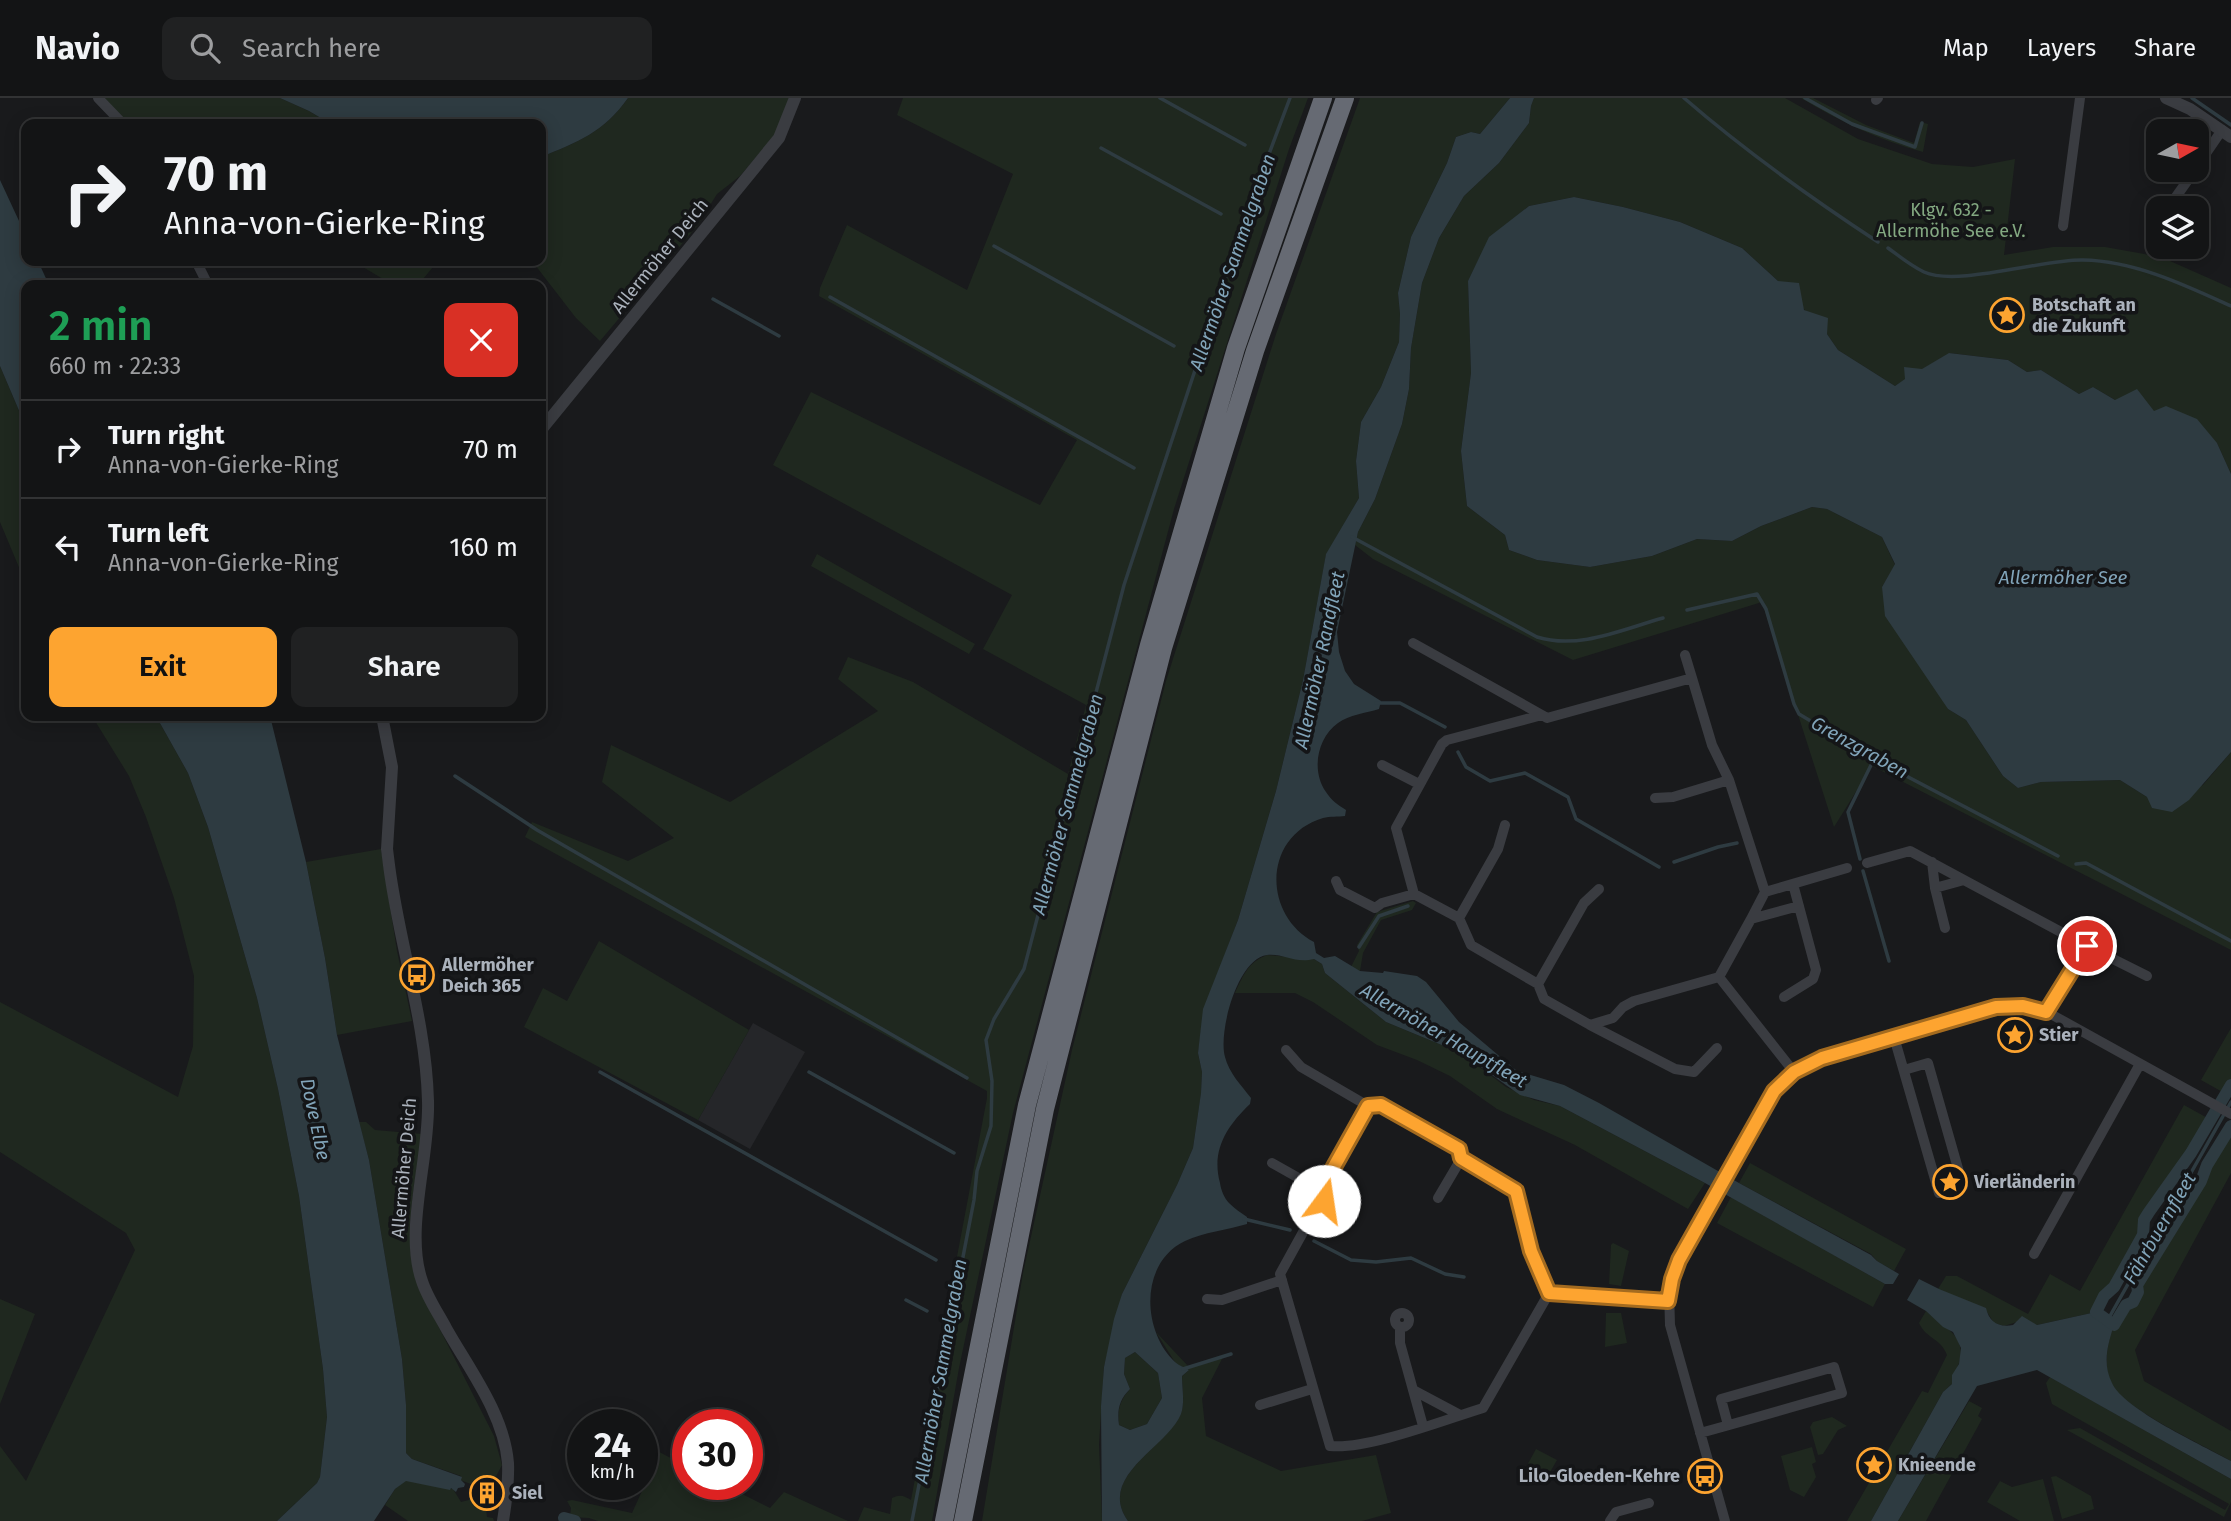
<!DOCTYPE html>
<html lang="en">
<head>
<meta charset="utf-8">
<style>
	body { margin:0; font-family:"Fira Sans",sans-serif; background:#202122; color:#f1f3f6; height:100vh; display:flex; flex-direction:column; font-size:26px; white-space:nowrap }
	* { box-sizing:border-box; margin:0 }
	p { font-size:23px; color:#9d9ea0 }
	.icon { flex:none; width:38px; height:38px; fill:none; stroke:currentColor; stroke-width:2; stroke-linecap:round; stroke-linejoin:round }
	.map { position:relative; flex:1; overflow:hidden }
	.details { position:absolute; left:21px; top:182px; width:525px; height:441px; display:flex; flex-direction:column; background:#131415; border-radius:14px; box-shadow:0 4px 18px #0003,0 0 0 2px #323334 }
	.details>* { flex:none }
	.guide { position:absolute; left:21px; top:21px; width:525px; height:147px; border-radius:14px; box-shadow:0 4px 18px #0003,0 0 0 2px #323334; background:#131415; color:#f1f3f6; overflow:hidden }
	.needle { width:46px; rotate:81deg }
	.controls { position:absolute; left:2146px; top:21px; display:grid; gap:14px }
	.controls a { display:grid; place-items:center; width:63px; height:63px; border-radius:14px; background:#131415; box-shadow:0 4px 18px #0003,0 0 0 2px #323334; font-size:35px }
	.speed { position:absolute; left:567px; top:1311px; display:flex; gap:14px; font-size:35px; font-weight:700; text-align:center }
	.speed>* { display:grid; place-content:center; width:91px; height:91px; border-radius:50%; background:#131415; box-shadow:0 4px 18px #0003,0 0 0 2px #323334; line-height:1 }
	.speed small { font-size:18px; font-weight:400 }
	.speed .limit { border:10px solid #d22; background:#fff; color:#111 }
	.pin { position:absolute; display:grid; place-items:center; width:60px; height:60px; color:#fff; margin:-30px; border:4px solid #fff; border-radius:50%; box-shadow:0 2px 7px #0007 }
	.me { position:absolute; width:77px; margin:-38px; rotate:14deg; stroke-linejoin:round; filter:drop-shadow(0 0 5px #0008) }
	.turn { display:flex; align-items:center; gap:24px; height:147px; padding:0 28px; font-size:32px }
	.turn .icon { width:91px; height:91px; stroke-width:2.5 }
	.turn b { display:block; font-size:49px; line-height:60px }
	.round { display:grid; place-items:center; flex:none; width:74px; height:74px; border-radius:14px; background:#202122 }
	.overview { display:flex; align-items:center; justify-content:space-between; height:119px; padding:0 28px }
	h1 { font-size:42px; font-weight:600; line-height:52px; color:#1e9e55 }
	.action { display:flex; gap:14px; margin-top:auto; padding:14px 28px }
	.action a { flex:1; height:80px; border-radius:14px; background:#fda430; color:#111; font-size:28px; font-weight:600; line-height:80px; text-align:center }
	.action a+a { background:#202122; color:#f1f3f6 }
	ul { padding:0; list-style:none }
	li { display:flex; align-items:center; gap:21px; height:98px; padding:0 28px; border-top:2px solid #323334 }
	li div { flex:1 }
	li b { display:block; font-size:26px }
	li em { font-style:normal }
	header { display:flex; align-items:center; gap:42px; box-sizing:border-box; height:98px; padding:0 35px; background:#131415; border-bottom:2px solid #323334 }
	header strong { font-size:33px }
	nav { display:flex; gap:38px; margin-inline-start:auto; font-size:24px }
	.search { width:490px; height:63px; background:#202122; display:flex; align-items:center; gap:18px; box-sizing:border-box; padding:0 24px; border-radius:14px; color:#9d9ea0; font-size:26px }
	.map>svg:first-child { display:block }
	.built { fill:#252629 }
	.green { fill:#1f281f }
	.water { fill:#2e3b41; fill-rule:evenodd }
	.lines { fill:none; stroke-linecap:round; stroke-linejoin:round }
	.stream { stroke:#2e3b41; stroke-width:3.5 }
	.canal { stroke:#2e3b41; stroke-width:12 }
	.minor { stroke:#3a3c41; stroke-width:10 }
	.tertiary { stroke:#3a3c41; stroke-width:12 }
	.motorway { stroke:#666a73; stroke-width:18 }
	.route-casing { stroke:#a46b1f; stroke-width:18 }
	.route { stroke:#fda430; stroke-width:12 }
	.labels { text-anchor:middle; stroke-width:7; stroke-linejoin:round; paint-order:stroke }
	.park-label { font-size:18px; fill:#83a881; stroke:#141517 }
	.street-label { font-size:18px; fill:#abb2bc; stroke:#141517 }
	.poi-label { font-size:18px; font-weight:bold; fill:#abb2bc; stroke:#141517; text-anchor:start }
	.water-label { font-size:19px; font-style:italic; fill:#81a4b9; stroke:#141517 }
</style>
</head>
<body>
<header>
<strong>Navio</strong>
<div class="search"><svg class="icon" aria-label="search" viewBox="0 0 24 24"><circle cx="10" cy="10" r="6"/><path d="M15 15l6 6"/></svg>Search here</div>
<nav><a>Map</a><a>Layers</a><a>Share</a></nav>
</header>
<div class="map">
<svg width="2231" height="1423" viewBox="0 0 2231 1423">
	<rect width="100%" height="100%" fill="#191a1c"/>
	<path class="built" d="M753 925 805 954 750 1051 698 1022Z"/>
	<path class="green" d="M100 0H280L309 13 331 26H127Z
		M628 0H789L775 37 740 78 717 96 697 128 600 243 576 220 532 163H541V59C578 44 604 34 628 0Z
		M903 0H1308L1289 51 1174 411 1013 1015 959 1270 932 1423H858L864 1409 890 1416 892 1400C901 1396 904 1398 911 1402L987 1000V993L525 739 532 724 628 763 674 740 602 684 611 647 730 704 878 613 838 581 848 559 913 584 1068 676 1086 607 983 551 1012 497 773 367 811 294 1040 407 1077 342 819 198 820 190 847 127 967 192 1013 76 897 17Z
		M1360 0H1510L1480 36 1471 34 1456 39 1447 65 1411 139 1398 195 1400 216 1399 244 1381 289 1361 324 1356 363 1359 400 1326 457 1303 582 1276 693 1238 822 1204 911 1198 955 1202 974 1201 996 1193 1050 1177 1087 1122 1196 1104 1269 1099 1346 1102 1423H982L1023 1175 1072 952 1166 583 1276 236Z
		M1534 0H1785L1858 41 1932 66 1973 69 2015 61 2004 157 2053 149H2105L2161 159 2231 190V376L2217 345 2154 313 2115 302 2093 289 2079 296 2041 272 2027 274 2008 262 1950 255 1895 288 1838 252 1827 236 1778 183 1742 150 1680 124 1623 109 1574 99 1529 108 1490 139 1468 183 1471 275 1461 353 1467 408 1505 437 1509 452 1537 462 1590 469 1652 458 1697 441 1732 443 1761 428 1812 409 1827 411 1882 439 1895 467 1882 489 1948 611 1966 622 2003 678 2018 690 2041 684 2120 682 2147 699 2203 687 2231 654V852L1872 668 1834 729 1762 504 1573 562 1373 461 1355 447 1358 434 1375 401 1402 326 1409 291 1411 250 1422 185 1439 140 1464 98 1499 65 1529 25 1531 8Z
		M1801 0H1813L1866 27 1914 45 1920 24 1928 26 1923 54C1879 42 1839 23 1801 0Z
		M353 163H438L418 187H393Z
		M0 268 26 329V486L0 424Z
		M817 456 975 546 969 556 811 468Z
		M92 618H156L188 675 208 729 257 900 278 991 299 1098 323 1271 327 1319 320 1379 317 1385 277 1423H0V1348L26 1383 135 1152 126 1135 0 1054V904L178 999 193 948 194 878 174 800 146 719 129 678Z
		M381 751 397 853 412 923 337 937 325 860 306 764Z
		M1413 803 1416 805 1412 812 1381 822 1363 855 1360 873 1351 869 1359 853 1357 847 1377 814Z
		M599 843 749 932 698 1022 524 929 543 890 567 903Z
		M1267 857 1314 861 1322 866 1325 875 1386 924 1461 955 1506 989 1534 1002 1560 1008 1705 1085 1688 1111 1575 1047 1497 1011 1450 978 1417 962 1377 947 1313 904 1295 895H1235C1243 878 1248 864 1267 857Z
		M2231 930V987L2226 996 2201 982Z
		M2184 1007 2211 1022 2191 1055 2149 1114 2144 1122 2143 1137 2114 1189 2104 1198 2096 1214 2037 1227 2017 1224 2004 1228 1994 1225 1987 1214 1938 1191 1946 1178H1957L2028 1216 2050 1176 2080 1193Z
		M359 1024H366L375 1032 422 1036C416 1086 400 1141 419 1190L494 1338 502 1367 490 1390 483 1389 479 1399 485 1402 487 1419 493 1420 494 1423H408L385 1407 395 1391 406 1382 453 1391 461 1404 469 1402 476 1388 460 1382 461 1378 412 1361 406 1355V1307L402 1261 369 1062Z
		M2229 1032 2231 1033V1075L2135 1252 2144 1283 2231 1333V1363C2204 1347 2126 1312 2112 1287 2104 1272 2106 1254 2110 1239 2114 1227 2121 1208 2133 1204L2138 1194 2137 1187 2201 1083 2207 1067Z
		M1750 1065 1906 1151 1894 1173 1877 1163 1871 1156 1739 1085Z
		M1731 1099 1885 1186 1873 1209 1717 1125Z
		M1613 1145 1629 1153 1621 1188 1609 1186 1611 1147Z
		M0 1201 35 1216 0 1306Z
		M1926 1213C1942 1228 1968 1238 1959 1265 1956 1274 1952 1277 1952 1286L1943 1294 1871 1423H1847L1922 1293 1928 1295 1947 1257C1940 1239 1927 1242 1919 1225Z
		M1606 1215H1621L1627 1245 1605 1249Z
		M1156 1234 1188 1268 1223 1259 1202 1300 1206 1338 1281 1373 1376 1357 1391 1415 1362 1423H1128C1096 1378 1168 1349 1181 1315 1185 1304 1182 1290 1182 1278L1189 1272 1176 1266Z
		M1135 1254 1158 1275 1162 1300 1147 1326 1130 1332 1119 1327C1117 1312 1120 1302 1130 1291L1124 1276 1125 1260Z
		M2050 1279 2231 1381V1404L2224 1419 2067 1332 2080 1330 2225 1412 2229 1406 2052 1306 2046 1285Z
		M1969 1303 1982 1310 1978 1318 1982 1321 1926 1423H1898Z
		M1832 1319 1847 1328 1838 1332 1823 1356 1818 1357 1810 1329 1813 1324Z
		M642 1345 688 1369V1386H722L770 1410 784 1394 848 1423H598L589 1420 570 1419 571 1410 567 1403 572 1402 632 1415 642 1393 629 1386H642Z
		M1812 1349 1816 1364 1812 1366 1816 1379 1804 1399 1790 1392 1781 1358Z
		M1536 1351 1557 1362 1545 1383 1525 1371Z
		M2056 1378 2091 1398 2094 1411 2062 1421 2051 1379Z
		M2043 1381 2054 1423H2020L1987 1404 2000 1383 2012 1389Z"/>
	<path class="water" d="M280 0H628C604 34 578 44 541 59V26H331L309 13Z
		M1510 0H1534L1531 8 1529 25 1499 65 1464 98 1439 140 1422 185 1411 250 1409 291 1402 326 1375 401 1358 434 1337 534 1339 554 1345 573 1354 586 1381 603 1379 611C1366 615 1349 617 1338 625 1317 640 1311 673 1326 694 1331 702 1338 707 1346 712L1345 718C1338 719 1330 718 1323 720 1263 738 1262 816 1314 844L1316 855 1324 860 1335 858 1360 873 1383 875 1384 873 1417 878 1426 884 1459 924 1517 973 1564 987 1599 1005 1739 1085 1871 1157 1877 1163 1899 1176 1893 1186H1885L1705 1085 1560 1008 1520 997 1461 955 1386 924 1325 875 1322 866 1314 861C1295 866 1283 855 1267 857 1237 861 1218 935 1225 959 1229 975 1241 987 1251 1000L1250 1006C1227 1028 1211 1052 1220 1085 1221 1092 1224 1100 1229 1105 1234 1110 1241 1115 1247 1119V1126C1227 1132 1204 1134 1185 1143 1139 1165 1142 1233 1175 1264 1179 1268 1185 1269 1189 1272L1182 1278C1182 1290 1185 1304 1181 1316 1168 1349 1096 1378 1128 1423H1102L1101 1308 1104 1269 1114 1221 1122 1196 1177 1087 1193 1050 1201 995 1202 974 1198 955 1203 911 1238 822 1276 693 1303 582 1326 456 1359 400 1356 363 1361 324 1381 289 1399 244 1400 216 1398 195 1411 139 1447 65 1456 39 1471 34 1480 36ZM1135 1254 1158 1275 1162 1300 1147 1326 1130 1332 1119 1327C1117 1312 1119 1302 1130 1291L1124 1276 1125 1260Z
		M0 82 26 138V163H38L49 187H26V329L0 268Z
		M1574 99 1623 109 1680 124 1742 150 1778 183 1799 185 1804 212 1828 220 1827 236 1838 252 1895 288 1905 281 1904 269 1922 271 1949 255 2008 262 2027 274 2041 272 2079 296 2093 289 2115 302 2137 291 2154 313 2166 308 2197 321 2217 345 2231 376V654L2189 702 2172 714 2152 710 2147 699 2120 682 2041 684 2018 690 2003 678 1966 622 1948 611 1885 518 1882 489 1895 466 1882 439 1827 411 1812 409 1761 428 1732 443 1697 441 1652 458 1590 469 1537 462 1509 452 1505 437 1467 408 1461 353 1471 275 1468 183 1489 139 1529 108Z
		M156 618H270L306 764 325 860 337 937 369 1062 402 1261 406 1307V1355L412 1361 462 1379 461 1382 465 1386 464 1389 458 1390 456 1394 451 1390 450 1392 406 1383 395 1391 374 1423H277L317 1385 320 1379 327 1319 323 1271 299 1098 278 991 257 900 208 729 188 675Z
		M1919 1181 1939 1191 1986 1210C1989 1224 1999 1230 2013 1227L2022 1218 2037 1227 2096 1214 2114 1227C2108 1246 2102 1265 2112 1285 2123 1311 2204 1348 2231 1363V1381L2037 1272 1977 1288 1898 1423H1871L1943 1294 1952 1286V1277L1959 1266 1961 1250 1953 1234 1943 1229 1926 1213 1907 1202Z"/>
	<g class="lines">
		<path class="stream" d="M1160 0 1245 47
			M1684 0C1745 53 1811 100 1878 144
			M1805 0 1852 26 1915 49 1922 25
			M2192 0 2231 27
			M1101 50 1221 116
			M994 148 1174 248
			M1888 150C1899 158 1911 168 1924 174 1957 189 2043 161 2083 162 2135 163 2185 187 2231 208
			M830 199 1134 370
			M713 201 779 238
			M1352 439 1537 539C1579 552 1623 531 1663 520
			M1687 512 1757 496 1766 511 1794 606 1799 616 1874 661 2058 758
			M1376 605H1400L1445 629
			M1458 654 1466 669 1490 683 1525 675 1568 699 1576 721 1659 769
			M455 678 537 732 967 980
			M1860 761 1848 714 1874 661
			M1674 764 1718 749 1737 745
			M2076 766 2086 765 2231 843
			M1863 773 1889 863
			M1359 849 1379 818 1408 808
			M600 974 936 1162
			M809 974 954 1055
			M1244 1121 1290 1132
			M1314 1143 1351 1162 1376 1164 1411 1160 1445 1176 1464 1179
			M906 1202 927 1213
			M2106 1225 2231 1004
			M1183 1271 1231 1256
			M912 1423 974 1102 977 1073 991 1028 992 983 986 942 994 921 1024 871 1124 487 1249 109 1290 0"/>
		<path class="canal" d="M2231 987 2191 1055 2149 1114 2144 1122 2143 1137 2114 1189 2104 1198 2096 1214 2114 1227 2126 1207 2133 1204 2138 1194 2137 1187 2201 1083 2207 1067 2231 1028
			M564 1420 575 1423"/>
		<path class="minor" d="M98 0 123 26
			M1876 2 1878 0
			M2196 70 2222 32
			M2168 110 2195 72
			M2063 128 2080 0
			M2153 131 2158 124
			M196 163 208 187
			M1413 545 1542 617
			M1685 557 1692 580
			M1382 667 1419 686
			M1655 700 1673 699 1729 682
			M1932 764 1935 790 1945 830
			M1867 765 1910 753 2087 848 2047 914
			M1336 783 1340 792 1375 810 1382 805 1414 796
			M1935 790 1964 782
			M1765 794 1847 770
			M1459 820 1498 751 1505 727
			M2087 848 2147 878
			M1719 879 1751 821
			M1538 886 1584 805 1599 791
			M1784 899 1813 881 1816 872 1793 786
			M1590 927 1675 971 1694 974 1717 950
			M1894 939 1939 1095 1963 1088 1928 965 1904 972
			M1286 952 1301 969 1368 1008
			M1794 974 1719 879 1634 903 1623 909 1613 920 1590 927 1544 901 1538 886 1471 847 1459 820 1414 796 1396 730 1442 646 1447 642 1542 617 1547 620 1692 580 1712 647 1729 682 1765 794 1751 821 1799 808
			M1272 1065 1320 1092
			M1438 1100 1461 1061
			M2034 1156 2140 966
			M1549 1195C1532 1163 1525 1128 1516 1093L1461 1061 1459 1051 1381 1007 1368 1008 1320 1092 1324 1103 1316 1118 1307 1127 1280 1176 1330 1348C1367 1352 1444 1322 1483 1310L1549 1195 1668 1203
			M1207 1201 1222 1202 1282 1182
			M1395 1222a7 7 0 1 1 14 0a7 7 0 1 1-14 0Z
			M1400 1229V1245L1423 1328
			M1413 1292 1460 1317
			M1260 1307 1312 1291
			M1700 1335C1748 1322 1795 1308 1842 1295L1834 1269 1721 1301 1728 1327
			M1610 1423 1616 1414 1649 1405
			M1725 1423 1670 1227 1669 1192 1679 1162 1774 993 1794 974 1822 960 1996 909 2023 908 2047 914 2231 1016"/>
		<path class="tertiary" d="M2166 0 2190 11 2231 39
			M541 332 779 40 795 0
			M382 618 392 669 387 751 389 767C399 846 426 923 428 1003 430 1059 404 1132 422 1183 427 1199 438 1215 446 1230 469 1271 504 1316 508 1365 509 1384 506 1404 503 1423"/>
		<path class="motorway" d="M944 1423 1027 1007 1149 547 1236 250 1323 0
			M963 1423 1045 1011 1163 550 1255 253 1345 0"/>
	</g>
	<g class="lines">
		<g class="route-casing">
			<path id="route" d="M1324 1103 1321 1092 1368 1008 1381 1007 1459 1051 1461 1060 1516 1093 1531 1153 1549 1195 1668 1203 1672 1181 1679 1162 1774 993 1794 974 1822 960 1996 909 2023 908 2046 914 2087 848"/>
		</g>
		<use href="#route" class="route"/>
	</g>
	<defs>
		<g id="sight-ring" transform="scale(1.75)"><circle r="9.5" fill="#141517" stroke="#fda430" stroke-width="1.5"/><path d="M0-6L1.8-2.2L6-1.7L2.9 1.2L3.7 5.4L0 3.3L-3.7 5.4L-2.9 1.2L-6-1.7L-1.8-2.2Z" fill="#fda430"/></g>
		<g id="bus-ring" transform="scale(1.75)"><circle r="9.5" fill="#141517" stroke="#fda430" stroke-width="1.5"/><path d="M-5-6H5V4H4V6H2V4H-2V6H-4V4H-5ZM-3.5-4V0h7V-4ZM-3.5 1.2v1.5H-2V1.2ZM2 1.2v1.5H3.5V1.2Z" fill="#fda430"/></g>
		<g id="building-ring" transform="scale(1.75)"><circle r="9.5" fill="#141517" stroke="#fda430" stroke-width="1.5"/><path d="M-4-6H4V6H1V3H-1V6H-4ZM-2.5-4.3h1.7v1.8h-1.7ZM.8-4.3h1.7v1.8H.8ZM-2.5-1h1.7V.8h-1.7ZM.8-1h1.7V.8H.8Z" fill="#fda430"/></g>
	</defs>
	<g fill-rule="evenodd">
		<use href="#sight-ring" x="2007" y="217"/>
		<use href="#bus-ring" x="417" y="877"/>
		<use href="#sight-ring" x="2015" y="937"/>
		<use href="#sight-ring" x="1950" y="1084"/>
		<use href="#sight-ring" x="1874" y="1367"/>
		<use href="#bus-ring" x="1705" y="1378"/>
		<use href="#building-ring" x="487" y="1395"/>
	</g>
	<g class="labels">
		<g class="park-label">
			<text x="1951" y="118">Klgv. 632 -<tspan x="1951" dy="21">Allermöhe See e.V.</tspan></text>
		</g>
		<g class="street-label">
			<text transform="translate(660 158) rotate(-51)" y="6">Allermöher Deich</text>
			<text transform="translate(404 1070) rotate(-85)" y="6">Allermöher Deich</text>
		</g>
		<g class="poi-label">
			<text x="2032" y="213">Botschaft an<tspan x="2032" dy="21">die Zukunft</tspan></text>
			<text x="442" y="873">Allermöher<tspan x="442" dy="21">Deich 365</tspan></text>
			<text x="2039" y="943">Stier</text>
			<text x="1974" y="1090">Vierländerin</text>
			<text x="1898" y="1373">Knieende</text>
			<text x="1680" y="1384" text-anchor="end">Lilo-Gloeden-Kehre</text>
			<text x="512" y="1401">Siel</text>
		</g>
		<g class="water-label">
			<text transform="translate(1232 164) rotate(-71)" y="7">Allermöher Sammelgraben</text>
			<text x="2063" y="486">Allermöher See</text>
			<text transform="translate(1319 562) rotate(-78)" y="7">Allermöher Randfleet</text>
			<text transform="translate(1860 649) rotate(29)" y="7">Grenzgraben</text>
			<text transform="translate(1067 706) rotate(-75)" y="7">Allermöher Sammelgraben</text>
			<text transform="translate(1444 937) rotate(30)" y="7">Allermöher Hauptfleet</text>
			<text transform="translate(316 1021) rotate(78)" y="7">Dove Elbe</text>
			<text transform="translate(2159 1130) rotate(-60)" y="7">Fährbuernfleet</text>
			<text transform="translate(940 1273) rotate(-80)" y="7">Allermöher Sammelgraben</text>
		</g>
	</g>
</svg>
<div class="controls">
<a><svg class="needle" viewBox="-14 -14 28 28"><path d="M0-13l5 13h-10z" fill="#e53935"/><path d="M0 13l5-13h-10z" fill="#9d9ea0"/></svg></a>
<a><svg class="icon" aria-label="layers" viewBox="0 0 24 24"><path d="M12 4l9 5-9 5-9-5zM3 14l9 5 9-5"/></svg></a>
</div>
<div class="speed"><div>24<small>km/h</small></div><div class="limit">30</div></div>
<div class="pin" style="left:2087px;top:848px;background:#d93025"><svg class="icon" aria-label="arrive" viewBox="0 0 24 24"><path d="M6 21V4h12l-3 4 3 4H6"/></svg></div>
<svg class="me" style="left:1324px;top:1103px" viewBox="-20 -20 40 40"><circle r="19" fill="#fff"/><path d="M0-13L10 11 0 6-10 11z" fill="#fda430"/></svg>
<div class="guide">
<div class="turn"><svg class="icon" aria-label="right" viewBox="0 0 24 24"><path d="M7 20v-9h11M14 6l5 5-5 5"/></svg><div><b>70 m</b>Anna-von-Gierke-Ring</div></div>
</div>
<section class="details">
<div class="overview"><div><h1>2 min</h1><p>660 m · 22:33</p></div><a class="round" style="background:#d93025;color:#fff"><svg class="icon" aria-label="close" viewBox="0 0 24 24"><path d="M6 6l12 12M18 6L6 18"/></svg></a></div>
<ul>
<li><svg class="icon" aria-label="right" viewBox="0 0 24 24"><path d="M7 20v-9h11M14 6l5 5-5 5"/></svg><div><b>Turn right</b><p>Anna-von-Gierke-Ring</p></div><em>70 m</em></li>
<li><svg class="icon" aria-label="left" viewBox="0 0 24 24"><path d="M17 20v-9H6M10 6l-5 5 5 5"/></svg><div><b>Turn left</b><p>Anna-von-Gierke-Ring</p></div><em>160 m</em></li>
</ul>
<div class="action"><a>Exit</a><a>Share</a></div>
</section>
</div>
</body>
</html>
